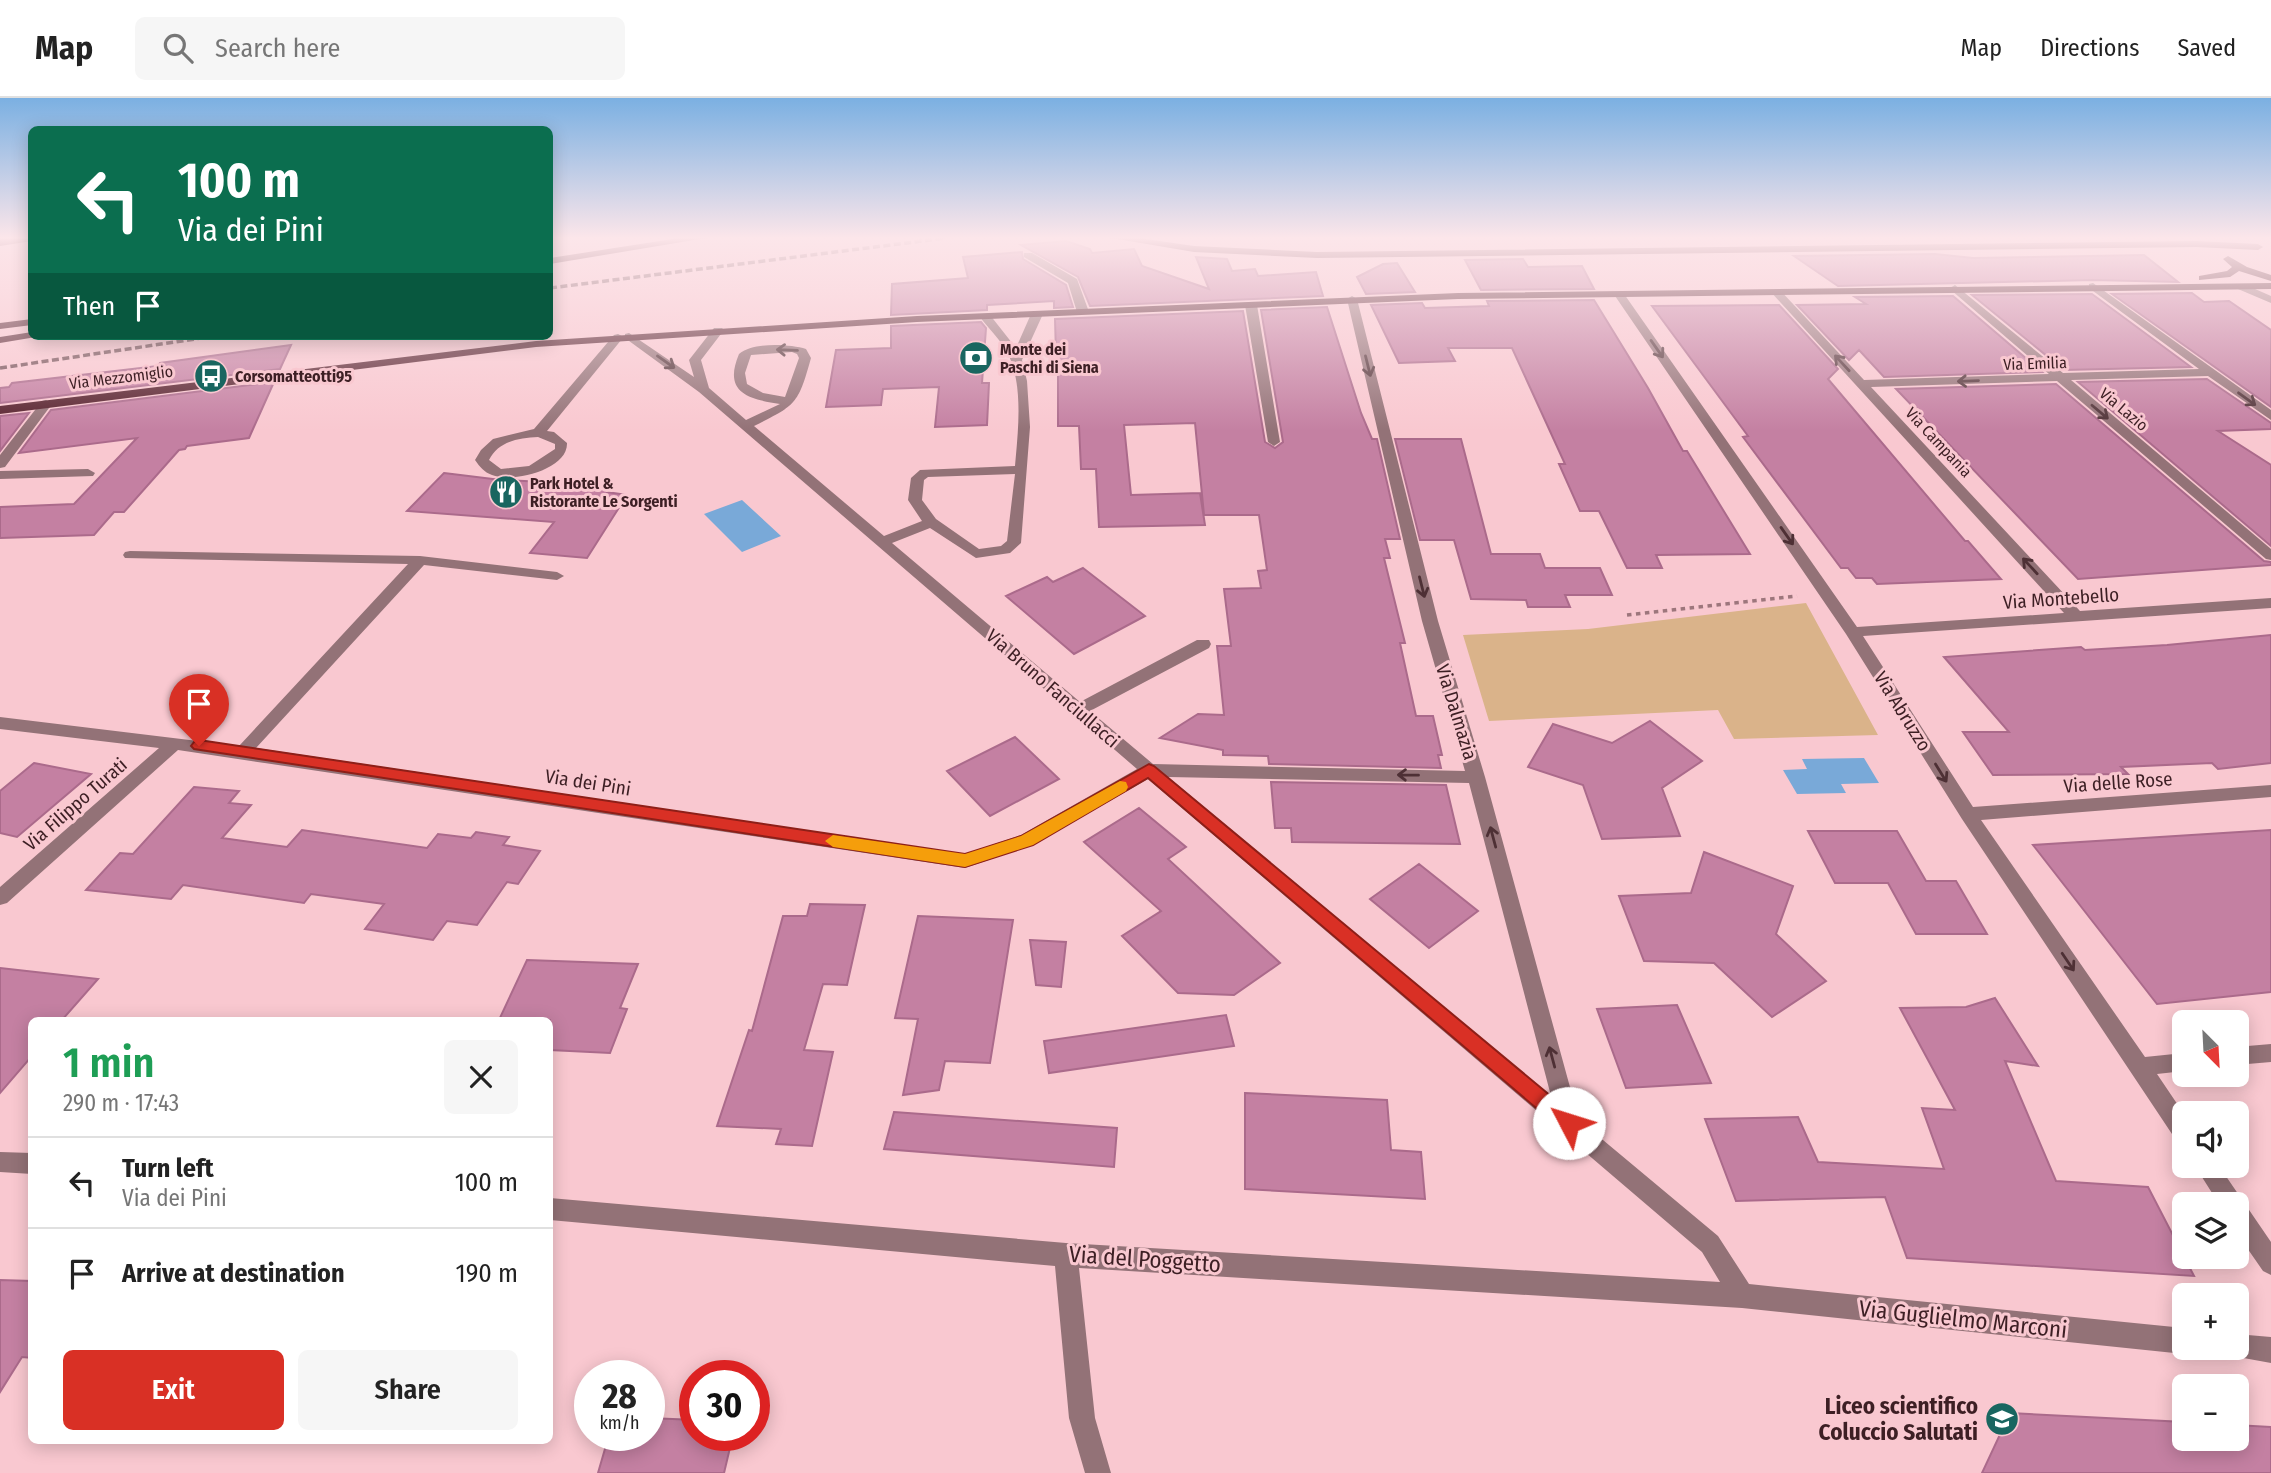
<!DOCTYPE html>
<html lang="en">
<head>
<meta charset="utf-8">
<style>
	body { margin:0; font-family:"Fira Sans Condensed",sans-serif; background:#f6f6f6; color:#222; height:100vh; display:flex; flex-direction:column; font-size:26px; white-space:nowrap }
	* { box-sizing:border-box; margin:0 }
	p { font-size:23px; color:#767676 }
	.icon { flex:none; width:38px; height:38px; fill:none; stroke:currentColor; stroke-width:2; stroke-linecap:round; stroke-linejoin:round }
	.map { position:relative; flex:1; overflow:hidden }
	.side { position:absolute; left:28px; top:919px; width:525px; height:427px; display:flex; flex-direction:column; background:#fff; border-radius:10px; box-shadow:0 4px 18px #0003 }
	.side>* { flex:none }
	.top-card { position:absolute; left:28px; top:28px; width:525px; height:214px; border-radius:10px; box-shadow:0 4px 18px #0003; background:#0b6e4f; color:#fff; overflow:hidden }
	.needle { width:46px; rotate:156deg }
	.tools { position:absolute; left:2172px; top:912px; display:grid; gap:14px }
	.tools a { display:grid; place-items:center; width:77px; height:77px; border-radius:10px; background:#fff; box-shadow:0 4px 18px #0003; font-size:35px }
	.speed { position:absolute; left:574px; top:1262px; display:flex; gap:14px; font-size:35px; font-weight:700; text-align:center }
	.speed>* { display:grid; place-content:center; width:91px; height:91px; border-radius:50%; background:#fff; box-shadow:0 4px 18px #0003; line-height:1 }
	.speed small { font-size:18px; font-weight:400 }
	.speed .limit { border:10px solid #d22; background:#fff; color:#111 }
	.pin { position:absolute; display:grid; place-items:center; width:60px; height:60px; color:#fff; margin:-72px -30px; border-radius:50% 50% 50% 0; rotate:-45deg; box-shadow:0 0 7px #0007 }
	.pin .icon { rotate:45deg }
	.me { position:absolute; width:77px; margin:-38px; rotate:310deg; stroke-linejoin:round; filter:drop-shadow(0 0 5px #0008) }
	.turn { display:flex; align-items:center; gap:24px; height:147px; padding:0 35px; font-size:32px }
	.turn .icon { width:91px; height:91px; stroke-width:2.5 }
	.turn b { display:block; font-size:49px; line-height:60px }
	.then { display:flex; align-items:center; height:66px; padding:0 35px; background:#0003; gap:14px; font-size:26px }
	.round { display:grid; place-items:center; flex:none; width:74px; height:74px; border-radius:10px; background:#f6f6f6 }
	.summary { display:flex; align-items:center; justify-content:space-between; height:119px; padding:0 35px }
	h1 { font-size:42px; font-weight:600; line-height:52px; color:#1e9e55 }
	.primary-button { display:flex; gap:14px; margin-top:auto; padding:14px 35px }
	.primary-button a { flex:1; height:80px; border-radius:10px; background:#d93025; color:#fff; font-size:28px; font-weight:600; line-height:80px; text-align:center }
	.primary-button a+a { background:#f6f6f6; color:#222 }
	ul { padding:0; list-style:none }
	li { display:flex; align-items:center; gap:21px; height:91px; padding:0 35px; border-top:2px solid #e0e0e0 }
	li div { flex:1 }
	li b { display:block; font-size:26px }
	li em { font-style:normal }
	header { display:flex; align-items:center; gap:42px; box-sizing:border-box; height:98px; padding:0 35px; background:#fff; border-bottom:2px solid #e0e0e0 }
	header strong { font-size:33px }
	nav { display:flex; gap:38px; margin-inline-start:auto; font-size:24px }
	.search { width:490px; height:63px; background:#f6f6f6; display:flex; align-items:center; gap:18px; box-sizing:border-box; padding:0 24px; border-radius:10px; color:#767676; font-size:26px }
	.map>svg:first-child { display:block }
	.green { fill:#dab38a }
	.water { fill:#79a9d8 }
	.building { fill:#c480a2; stroke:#ab6a8b; stroke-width:2 }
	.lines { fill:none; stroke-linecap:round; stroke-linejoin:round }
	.path { stroke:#9d767c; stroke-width:3.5; stroke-dasharray:4.5 4.5; stroke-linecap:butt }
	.minor { fill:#937277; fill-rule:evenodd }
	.major { fill:#55202c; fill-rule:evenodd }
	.highway { fill:#3d0014; fill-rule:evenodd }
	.rail { stroke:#745056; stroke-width:3.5; stroke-dasharray:7 3.5; stroke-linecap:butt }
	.oneway { stroke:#4e3035 }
	.route { fill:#d93025; stroke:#8d1f18; stroke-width:2 }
	.slow { fill:#f59e0b }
	.labels { text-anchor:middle; stroke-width:6; stroke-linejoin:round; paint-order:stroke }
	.far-poi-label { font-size:16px; font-weight:bold; fill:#3d1f24; stroke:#f9c8d0; text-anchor:start }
	.far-street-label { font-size:16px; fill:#3d1f24; stroke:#f9c8d0 }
	.street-label { font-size:19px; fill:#3d1f24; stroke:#f9c8d0 }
	.near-street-label { font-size:23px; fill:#3d1f24; stroke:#f9c8d0 }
	.near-poi-label { font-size:23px; font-weight:bold; fill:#3d1f24; stroke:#f9c8d0; text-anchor:end }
</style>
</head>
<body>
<header>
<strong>Map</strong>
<div class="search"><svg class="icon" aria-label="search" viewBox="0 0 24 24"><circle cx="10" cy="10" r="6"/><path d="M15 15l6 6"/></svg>Search here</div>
<nav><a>Map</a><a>Directions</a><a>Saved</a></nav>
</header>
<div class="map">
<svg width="2271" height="1375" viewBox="0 0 2271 1375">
	<rect width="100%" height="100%" fill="#f9c8d0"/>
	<path class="green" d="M1806 505 1878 637 1734 641 1718 612 1489 623 1463 537 1588 531Z"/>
	<path class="water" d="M742 402 781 438 742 454 704 416Z
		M1864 660 1879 685 1841 686 1846 695 1797 696 1783 672 1807 671 1802 661Z"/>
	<path class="building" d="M1066 143 1090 151 1092 155 1134 151 1142 168 1209 191 1196 159 1227 161 1232 173 1255 171 1258 178 1316 174 1323 198 1090 208 1078 179 1021 147Z
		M1022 154 1023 161 1066 187 1073 209 1054 210V203L987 207V212L891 217 892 186 968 180 963 159Z
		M1935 156 1973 160 2144 157 2178 184 2092 182 1838 188 1794 158Z
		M1523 161 1528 169 1582 168 1594 191 1481 192 1465 162Z
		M1397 165 1415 194 1366 196 1357 179 1383 166Z
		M2192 195 2204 204 2229 203 2271 232V309L2112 196Z
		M2092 196 2191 269 2064 272 1972 197Z
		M1953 198 2042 274 1884 279 1859 252 1849 262 1797 207 1866 206 1855 199Z
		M1594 202 1648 290 1683 353H1687L1750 456 1656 457 1662 470H1627L1599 413H1580L1559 366H1565L1512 250H1448L1455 263 1399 265 1371 207 1422 205 1425 210 1489 208 1487 203Z
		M1779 207 1838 271 1828 281 1965 443H1968L2001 481 1877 486 1872 480H1856L1848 470H1841L1743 339 1748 338 1652 208Z
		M1327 209 1361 315 1372 341H1377L1400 441H1385L1390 460H1384L1405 545H1400L1416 618H1433L1442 657H1438L1441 670 1269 666 1268 658 1223 657V652L1160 640 1198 616 1224 617 1217 548H1231L1224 491 1261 490 1258 473 1267 472 1259 417H1204L1195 325 1124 327 1131 397 1200 395 1205 427 1099 429 1096 371H1081L1079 328H1058V256H1056L1055 221 1243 213 1265 344 1275 350 1283 344 1261 212Z
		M981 224 986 230 982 285H989L987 327 935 329 939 289 883 291 881 307 826 309 836 252 891 250V228Z
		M291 247 280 271 0 305V290L9 289 12 285 158 268 160 265Z
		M2207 281 2271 325V331L2218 333 2271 367V448L2078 284Z
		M274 284 249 340 187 348 185 351 179 352 124 414H114L94 437 0 440V409L74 406 137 340 19 355 51 312Z
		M2056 286 2264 463 2271 464V467L2078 481 1896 291Z
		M29 315 0 353V318Z
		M1395 341H1461L1491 456H1540L1545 470H1600L1612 497H1565L1570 509H1528L1526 502 1471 501 1454 442H1420Z
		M444 375 501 382 589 386 598 383 607 394 627 397 587 460 530 455 554 424 407 413Z
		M1083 470 1145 518 1074 556 1006 498 1047 479 1053 484Z
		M2271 537V665L2218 671 2212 665 2121 669 2128 676 1993 677 1963 634H2009L1944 559 2081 549 2085 552 2167 547Z
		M1650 623 1702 663 1662 690 1680 738 1602 741 1583 687 1528 669 1553 626 1612 645Z
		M1015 639 1059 681 990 718 947 673Z
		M34 665 91 676 17 739 0 735V693Z
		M1271 684 1446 687 1460 746 1292 744 1291 730H1275Z
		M194 689 239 693 229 705 251 707 222 740 287 749 302 732 427 750 438 736 471 740 476 734 509 739 503 747 540 753 518 786 507 784 477 827 447 823 433 842 365 831 384 806 311 796 304 805 183 787 171 801 86 792 120 755 133 756Z
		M1139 710 1186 749 1168 761 1280 865 1234 897 1178 895 1122 838 1161 813 1084 744Z
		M2271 732V894L2157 906 2033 747Z
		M1808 733H1897L1926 783H1956L1987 836H1916L1888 785H1835Z
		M1704 754 1793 788 1776 836 1826 883 1772 919 1714 865 1644 863 1619 798 1691 795Z
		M1419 766 1478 813 1429 850 1370 801Z
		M810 806 865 807 847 887 823 886 804 952 833 954 812 1048 776 1046 781 1031 717 1028 749 932 752 933 783 818H807Z
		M918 818 1013 822 990 965 945 963 939 992 903 997 918 921 895 920Z
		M1030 842 1066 844 1061 889 1036 887Z
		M527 862 638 866 620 910 627 911 610 955 550 952V922H499Z
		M0 870 98 881 62 922H32V958L0 995Z
		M1995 900 2038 968 2005 963 2056 1083 2148 1089 2194 1178 1907 1160 1885 1099 1736 1103 1705 1021 1798 1019 1818 1064 1944 1071 1922 1010 1955 1012 1900 910 1966 909Z
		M1677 907 1711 985 1626 990 1597 911Z
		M1226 917 1234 948 1049 975 1044 943Z
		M1245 995 1387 1002 1391 1052 1421 1054 1425 1101 1245 1091Z
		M894 1014 1117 1030 1114 1069 884 1051Z
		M0 1182 32 1183V1260L22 1259 0 1294Z
		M2010 1315 2184 1324V1340H2236V1327L2271 1329V1375H1982Z
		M649 1320 695 1322V1337H733L724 1375H598L609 1337H649Z"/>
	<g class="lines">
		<path class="path" d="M1627 517 1797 498"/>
		<path class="minor" d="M1024 155H1032L1077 181 1089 214 1087 216 1077 214 1068 185 1024 159Z
			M2093 185 2271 312V322L2208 278 2071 282 2271 451V462L2266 461 2057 283 1871 289 2080 513 2271 500V510L1863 538 1973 709 2271 687V699L1981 722 2145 959 2184 955V973L2157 976 2184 1016V1045L2176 1042 1962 721 1846 536 1613 195 1622 193 1857 529 2064 515 1770 193 1779 191 1864 282 2049 276 1951 192 1950 190 1955 187 2063 275 2199 271 2089 190V186Z
			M2238 187H2246L2271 198V205L2238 191Z
			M1352 198 1357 201 1438 523 1485 679 1579 1022 1718 1138 1749 1186 2184 1230V1250H2194L2193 1252 2184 1256 1742 1210 1079 1170 1095 1320 1111 1375H1085L1069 1320 1055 1168 550 1122V1100L1066 1145 1720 1184 1702 1154 1148 681 1033 747 965 770 178 652 7 805 0 807V789L159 650 0 631V619L239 648 408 466 125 460 123 457 125 454 130 453 420 458 557 474 564 478 557 482 424 467 256 650 965 756 1021 737 1137 671 699 294 625 240V236L629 235 694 279 689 262 714 230H722L724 232 701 262 709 290 746 322 780 306C747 301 723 294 739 256 753 244 789 246 806 251L811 260C798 307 796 307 754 328L884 438 922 423 908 402 911 380 920 372 1015 368C1018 333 1024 286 1007 254 1000 241 989 231 980 219L990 217 1016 250 1031 216 1041 214 1043 216 1022 262 1027 283 1030 329 1021 445 1010 455 976 460 930 430 892 445 1080 604 1197 542H1209L1211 546 1209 550 1090 613 1153 666 1465 673 1422 523 1347 201ZM792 254 797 256 799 260 785 299 763 295 747 286 745 275 751 257ZM1015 376 1007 443 1001 448 979 451 936 421 922 402 924 382 928 379ZM1168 679 1469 685 1551 998Z
			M1251 204 1257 207 1280 344 1274 348 1268 344 1245 207Z
			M618 236 624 239 622 241 547 333 554 334 567 345C568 372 512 385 492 377 484 374 480 369 475 362L481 352 493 341 534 331 614 237ZM538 339 555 346V351L529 368 501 371 489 362C498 343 519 340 538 339Z
			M46 302 52 306 5 369 0 370V357L42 303Z
			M88 371 95 375 93 378 0 381V373Z
			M2271 946V964L2236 967V949Z
			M0 1054 32 1055V1076L0 1074Z
			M2195 1068H2219L2271 1144V1177L2263 1173 2236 1134V1106H2219Z
			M2236 1236 2271 1239V1265L2227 1257 2224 1250H2236Z"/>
		<path class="major" d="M679 140H706L550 166V160Z
			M1111 140H1139L1194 148 1317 154 2196 143 2258 146 2263 149 2258 152 2196 149 1317 160 1194 154Z
			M2228 158 2247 169 2271 177V183L2239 173 2230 179 2199 182V178L2227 173 2232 169 2223 161Z
			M2271 185V191L1458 201 917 224 536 249 0 316V308L536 243 917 218 1458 195Z
			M32 221V227L0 231V225Z
			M32 234V238L36 239 0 245V239Z"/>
		<path class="highway" d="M0 140H32V143L0 148Z"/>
		<path class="rail" d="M550 190 946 140
			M0 270 215 238"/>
	</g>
	<defs><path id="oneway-shaft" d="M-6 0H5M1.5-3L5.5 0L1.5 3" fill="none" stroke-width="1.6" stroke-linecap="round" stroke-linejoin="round" transform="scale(1.75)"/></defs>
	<g class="oneway">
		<use href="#oneway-shaft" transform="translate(1657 251) rotate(55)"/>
		<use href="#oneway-shaft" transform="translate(787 252) rotate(-178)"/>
		<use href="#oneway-shaft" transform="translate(666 264) rotate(35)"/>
		<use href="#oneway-shaft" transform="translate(1842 265) rotate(-133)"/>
		<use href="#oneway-shaft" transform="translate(1368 268) rotate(76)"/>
		<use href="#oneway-shaft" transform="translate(1968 283) rotate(178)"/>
		<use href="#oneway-shaft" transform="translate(2247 301) rotate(36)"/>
		<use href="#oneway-shaft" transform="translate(2100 314) rotate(40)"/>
		<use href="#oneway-shaft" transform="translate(1787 438) rotate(55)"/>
		<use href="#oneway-shaft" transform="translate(2030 468) rotate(-133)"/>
		<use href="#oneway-shaft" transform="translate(1422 489) rotate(76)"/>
		<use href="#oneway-shaft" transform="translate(1941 675) rotate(58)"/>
		<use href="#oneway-shaft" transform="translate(1408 677) rotate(-179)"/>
		<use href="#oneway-shaft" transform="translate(1493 739) rotate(-105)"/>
		<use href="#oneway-shaft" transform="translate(2068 864) rotate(56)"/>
		<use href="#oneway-shaft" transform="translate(1552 959) rotate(-105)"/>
	</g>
	<linearGradient id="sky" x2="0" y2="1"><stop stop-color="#7bb0e2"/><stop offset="0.42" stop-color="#fce6ea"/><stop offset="1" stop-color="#fce6ea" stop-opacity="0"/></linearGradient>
	<rect width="2271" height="333" fill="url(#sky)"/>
	<path class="route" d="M199 642 965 756 1021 738 1149 666 1154 668 1576 1019 1579 1025 1576 1032 1569 1034 1562 1032 1148 680 1033 747 965 769 194 651 191 648 194 644Z"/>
	<path class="slow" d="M1120 683 1126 684 1128 689 1126 693 1033 747 965 769 833 749 825 743 833 737 965 756 1021 738Z"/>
	<defs>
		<g id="bank-disc" transform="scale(1.75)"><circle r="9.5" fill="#196660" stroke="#f9c8d0"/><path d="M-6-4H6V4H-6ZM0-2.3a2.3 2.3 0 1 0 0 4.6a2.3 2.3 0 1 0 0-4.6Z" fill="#fff"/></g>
		<g id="bus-disc" transform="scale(1.75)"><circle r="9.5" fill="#196660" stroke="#f9c8d0"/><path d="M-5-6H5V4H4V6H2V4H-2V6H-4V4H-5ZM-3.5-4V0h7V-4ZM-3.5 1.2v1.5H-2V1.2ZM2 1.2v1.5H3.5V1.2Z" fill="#fff"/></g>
		<g id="restaurant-disc" transform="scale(1.75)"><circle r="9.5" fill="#196660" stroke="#f9c8d0"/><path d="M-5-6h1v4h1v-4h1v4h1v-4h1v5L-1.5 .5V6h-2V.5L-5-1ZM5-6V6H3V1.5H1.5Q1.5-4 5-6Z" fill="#fff"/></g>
		<g id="school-disc" transform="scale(1.75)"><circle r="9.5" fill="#196660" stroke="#f9c8d0"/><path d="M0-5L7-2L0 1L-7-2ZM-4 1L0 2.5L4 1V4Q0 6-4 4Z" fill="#fff"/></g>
	</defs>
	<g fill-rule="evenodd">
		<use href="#bank-disc" x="976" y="260"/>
		<use href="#bus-disc" x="211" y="278"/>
		<use href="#restaurant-disc" x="506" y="394"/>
		<use href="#school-disc" x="2002" y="1321"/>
	</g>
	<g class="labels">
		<g class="far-poi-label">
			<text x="1000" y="257">Monte dei<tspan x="1000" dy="18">Paschi di Siena</tspan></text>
			<text x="235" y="284">Corsomatteotti95</text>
			<text x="530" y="391">Park Hotel &amp;<tspan x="530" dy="18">Ristorante Le Sorgenti</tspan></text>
		</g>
		<g class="far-street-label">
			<text transform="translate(2035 265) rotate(-2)" y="6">Via Emilia</text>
			<text transform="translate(121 279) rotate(-7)" y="6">Via Mezzomiglio</text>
			<text transform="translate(2124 311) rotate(40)" y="6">Via Lazio</text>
			<text transform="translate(1939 344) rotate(47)" y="6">Via Campania</text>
		</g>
		<g class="street-label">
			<text transform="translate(2061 500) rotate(-4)" y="7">Via Montebello</text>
			<text transform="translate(1053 590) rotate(41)" y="7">Via Bruno Fanciullacci</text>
			<text transform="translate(1903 613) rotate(58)" y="7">Via Abruzzo</text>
			<text transform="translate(1457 614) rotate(73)" y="7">Via Dalmazia</text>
			<text transform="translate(588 684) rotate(9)" y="7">Via dei Pini</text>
			<text transform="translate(2118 684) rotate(-4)" y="7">Via delle Rose</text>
			<text transform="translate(75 706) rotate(-41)" y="7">Via Filippo Turati</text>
		</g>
		<g class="near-street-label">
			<text transform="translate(1145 1161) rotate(4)" y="8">Via del Poggetto</text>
			<text transform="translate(1963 1221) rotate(6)" y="8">Via Guglielmo Marconi</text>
		</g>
		<g class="near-poi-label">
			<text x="1978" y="1316">Liceo scientifico<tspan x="1978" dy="26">Coluccio Salutati</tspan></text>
		</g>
	</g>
</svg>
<div class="tools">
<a><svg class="needle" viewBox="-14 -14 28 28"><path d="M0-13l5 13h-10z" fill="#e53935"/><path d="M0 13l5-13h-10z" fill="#767676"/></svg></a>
<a><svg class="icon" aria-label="sound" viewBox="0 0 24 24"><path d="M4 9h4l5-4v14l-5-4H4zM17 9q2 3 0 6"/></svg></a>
<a><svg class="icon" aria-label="layers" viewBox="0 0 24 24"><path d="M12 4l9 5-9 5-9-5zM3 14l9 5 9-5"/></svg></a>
<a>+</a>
<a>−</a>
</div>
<div class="speed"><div>28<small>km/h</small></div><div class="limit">30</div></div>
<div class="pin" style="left:199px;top:648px;background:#d93025"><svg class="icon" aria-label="arrive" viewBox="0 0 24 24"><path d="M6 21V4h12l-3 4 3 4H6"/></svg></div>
<svg class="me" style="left:1569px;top:1025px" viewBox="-20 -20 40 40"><circle r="19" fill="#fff"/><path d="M0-13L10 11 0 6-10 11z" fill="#d93025"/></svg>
<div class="top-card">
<div class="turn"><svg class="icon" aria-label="left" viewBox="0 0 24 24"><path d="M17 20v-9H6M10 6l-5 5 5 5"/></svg><div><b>100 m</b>Via dei Pini</div></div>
<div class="then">Then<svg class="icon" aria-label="arrive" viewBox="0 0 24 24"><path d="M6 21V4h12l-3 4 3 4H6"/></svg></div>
</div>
<section class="side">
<div class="summary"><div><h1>1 min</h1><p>290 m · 17:43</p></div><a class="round"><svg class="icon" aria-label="close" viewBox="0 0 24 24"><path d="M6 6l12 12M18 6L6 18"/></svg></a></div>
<ul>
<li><svg class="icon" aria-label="left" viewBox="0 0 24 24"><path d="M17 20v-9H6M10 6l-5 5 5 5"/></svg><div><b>Turn left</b><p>Via dei Pini</p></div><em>100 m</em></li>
<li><svg class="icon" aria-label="arrive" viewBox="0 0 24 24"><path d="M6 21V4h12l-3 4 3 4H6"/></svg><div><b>Arrive at destination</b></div><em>190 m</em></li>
</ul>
<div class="primary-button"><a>Exit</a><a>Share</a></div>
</section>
</div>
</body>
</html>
